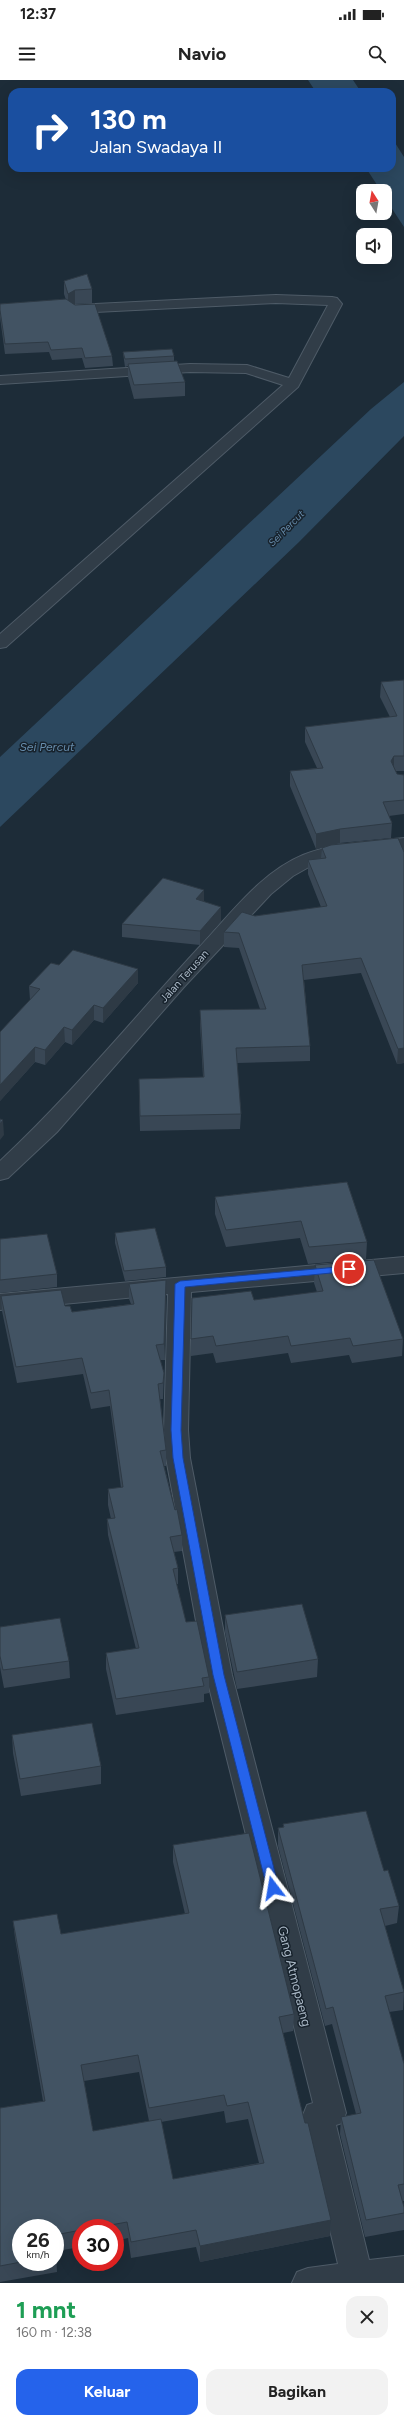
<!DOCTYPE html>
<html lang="id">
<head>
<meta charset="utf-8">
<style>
	body { margin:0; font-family:Figtree,sans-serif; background:#f2f2f2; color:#222; height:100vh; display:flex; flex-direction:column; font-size:15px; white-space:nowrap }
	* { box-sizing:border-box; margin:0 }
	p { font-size:13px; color:#767676 }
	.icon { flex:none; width:22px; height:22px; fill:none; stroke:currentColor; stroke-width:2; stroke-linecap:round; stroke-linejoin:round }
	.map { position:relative; height:2203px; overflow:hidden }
	.side { display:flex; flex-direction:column; background:#fff; flex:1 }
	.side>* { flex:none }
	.banner { position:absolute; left:8px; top:8px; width:388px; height:84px; border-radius:12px; box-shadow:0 4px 16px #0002; background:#1a4fa0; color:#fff; overflow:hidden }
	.needle { width:26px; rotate:349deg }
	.tools { position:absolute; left:356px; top:104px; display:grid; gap:8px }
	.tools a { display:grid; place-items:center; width:36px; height:36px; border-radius:8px; background:#fff; box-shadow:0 4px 16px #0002; font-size:20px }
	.speed { position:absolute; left:12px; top:2139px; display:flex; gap:8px; font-size:20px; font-weight:700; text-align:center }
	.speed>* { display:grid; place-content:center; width:52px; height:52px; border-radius:50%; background:#fff; box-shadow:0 4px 16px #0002; line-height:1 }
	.speed small { font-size:10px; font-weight:400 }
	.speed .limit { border:6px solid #d22; background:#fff; color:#111 }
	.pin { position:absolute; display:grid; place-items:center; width:34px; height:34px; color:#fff; margin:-17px; border:2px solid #fff; border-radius:50%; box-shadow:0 1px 4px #0007 }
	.me { position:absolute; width:44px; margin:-22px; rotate:346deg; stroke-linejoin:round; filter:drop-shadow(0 0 3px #0008) }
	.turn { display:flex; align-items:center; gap:14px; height:84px; padding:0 16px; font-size:18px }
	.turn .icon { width:52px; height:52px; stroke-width:2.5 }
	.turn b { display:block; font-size:28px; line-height:34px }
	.round { display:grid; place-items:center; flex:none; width:42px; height:42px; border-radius:12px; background:#f2f2f2 }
	.overview { display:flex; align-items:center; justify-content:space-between; height:68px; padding:0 16px }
	h1 { font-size:24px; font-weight:700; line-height:30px; color:#1e9e55 }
	.button { display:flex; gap:8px; margin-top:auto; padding:8px 16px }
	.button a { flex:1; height:46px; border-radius:12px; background:#2563eb; color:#fff; font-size:16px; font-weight:700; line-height:46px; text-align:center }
	.button a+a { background:#f2f2f2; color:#222 }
	.status { display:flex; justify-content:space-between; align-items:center; height:28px; padding:0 20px; background:#fff; direction:ltr }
	.status svg { height:11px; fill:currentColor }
	header { display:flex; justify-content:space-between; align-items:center; height:52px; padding:0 16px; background:#fff; font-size:18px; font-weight:700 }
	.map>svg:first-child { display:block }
	.water { fill:#2c485f }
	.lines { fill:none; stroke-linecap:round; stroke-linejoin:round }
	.minor-casing { stroke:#4e5b67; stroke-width:2 }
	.minor { fill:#313d48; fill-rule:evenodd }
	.wall { fill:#394755; fill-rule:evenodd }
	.shaded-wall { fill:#2e3a45 }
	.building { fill:#425363; stroke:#2e3a45; fill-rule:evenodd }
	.route { fill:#2563eb; stroke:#184099 }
	.labels { text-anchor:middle; stroke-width:3; stroke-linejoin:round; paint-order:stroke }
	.far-water-label { font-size:10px; font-style:italic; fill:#678dad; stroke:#17222c }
	.street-label { font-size:11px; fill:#aab8c6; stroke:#17222c }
	.water-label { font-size:12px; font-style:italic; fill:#678dad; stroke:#17222c }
	.near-street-label { font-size:13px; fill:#aab8c6; stroke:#17222c }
</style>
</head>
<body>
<div class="status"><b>12:37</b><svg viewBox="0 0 49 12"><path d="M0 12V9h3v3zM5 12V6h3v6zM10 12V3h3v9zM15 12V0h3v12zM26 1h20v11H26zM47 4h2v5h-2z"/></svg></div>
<header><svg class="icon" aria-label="menu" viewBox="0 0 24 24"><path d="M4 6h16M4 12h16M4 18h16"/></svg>Navio<svg class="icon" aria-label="search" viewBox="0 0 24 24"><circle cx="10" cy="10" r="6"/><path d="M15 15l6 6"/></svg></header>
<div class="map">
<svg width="404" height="2203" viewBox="0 0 404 2203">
	<rect width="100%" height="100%" fill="#1d2c38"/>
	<path class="water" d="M308 0H353L361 12H316Z
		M392 58 404 77V147L385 118V111H381L366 88H392Z
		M404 302V356L299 462 0 747V677L371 329Z"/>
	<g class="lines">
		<g class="minor-casing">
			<path id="minor" d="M276 215 332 217 337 218 342 224 298 307 6 567 0 568V554L283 305 246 293 190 292 0 304V296L190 284 247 285 289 298 328 225 276 223 75 233 68 229 75 225Z
				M404 758V770L330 778 316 783 293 796 271 814 184 907 57 1052 8 1098 0 1100V1081C73 1013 136 935 204 862 233 831 262 792 303 775 334 762 371 762 404 758Z
				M404 1177V1193L191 1212 188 1350 190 1378 232 1595 346 2033 342 2043 336 2045 369 2180 404 2176V2203H292L297 2192 308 2188 338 2184 303 2035 307 2025 313 2023 206 1595 166 1378 164 1350 168 1214 0 1230V1214Z"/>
		</g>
		<use href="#minor" class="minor"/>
	</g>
	<path class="wall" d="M64 201 92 209V223L75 224H74L112 276 113 286 85 288 82 278 52 280 49 272 5 274 0 237V224L66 220 64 214Z
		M123 272 174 276V281L185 302V316L134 319 128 297V286L125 287 124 280Z
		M404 600V691H396L397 694 404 695V734L389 736 392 743 391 758 340 763 404 772V983L397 984 361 893 304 900 310 966V981L237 983 241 1034 240 1049 140 1051 139 1014 203 997 200 945V930L260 929 239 868 224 867V852L255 836 321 827 308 794V780L321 778 322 768 325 767 316 769 290 706V691L317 688 305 662V647L390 637 380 617 381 602Z
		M221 827V841L200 865 122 857V844Z
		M59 885 138 889V903L103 943 94 940 72 965 65 962 45 985 35 982 0 1021V952L30 920 29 906Z
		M347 1102 367 1162 366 1179 308 1184 300 1158 226 1167 215 1134V1117Z
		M115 1153 166 1187V1197L125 1201 115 1163Z
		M0 1159 57 1194V1207L0 1213Z
		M315 1185 403 1259 402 1276 352 1283 349 1275 291 1283 288 1273 216 1283 213 1273 191 1276V1259L254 1220 317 1212 314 1203Z
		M129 1204 166 1216 165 1280H160L164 1293 163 1319H160L166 1370V1386H164L182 1455V1471L174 1472 178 1488V1504H176L186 1542 209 1597V1613L204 1614V1622L116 1635 106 1589V1573L136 1569 108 1455 107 1439H111L108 1425V1409L121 1408 110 1326 91 1329 83 1294 17 1303 2 1231 1 1216 65 1226 72 1232 131 1224 129 1219Z
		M225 1535 318 1579 317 1597 237 1609 225 1552Z
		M0 1547 69 1581 70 1598 4 1608 0 1587Z
		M12 1655 101 1686V1704L21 1716 13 1673Z
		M283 1744 384 1791 399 1826 397 1843 385 1846 404 1912 403 1930 389 1932 404 1984V2121H402L404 2133V2150L365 2157 340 2054 341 2037 356 2034 332 1944 325 1946 278 1766V1748H283Z
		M173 1765 294 1934 293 1951 283 1953 305 2043 331 2140 330 2156 200 2182 196 2167 131 2178 128 2158 115 2161V2148H81V2167L56 2171 57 2192 0 2202V2028L43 2021 15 1858 13 1841 61 1854 185 1834 173 1782ZM139 1992 149 2041 93 2051 84 2001ZM224 2031 226 2043 248 2039 259 2083 173 2099 161 2042ZM55 2148V2182H21Z"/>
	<path class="shaded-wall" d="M75 210V224L68 227V214Z
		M394 676V691L391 681Z
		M340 749V763L316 769V754Z
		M204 810V823L196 819Z
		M221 827V841L200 865V851Z
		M138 889V903L103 943V928Z
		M94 925V940L72 965V950Z
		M64 947 65 962 45 985V970Z
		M35 967V982L0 1021V1005Z
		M404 968V983L397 984 398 969Z
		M3 1040 4 1055 0 1060V1044Z
		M166 1200V1216L165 1280 164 1264Z
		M331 2140 330 2156 200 2182V2166Z"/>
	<path class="building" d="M87 194 92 209 75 210 68 214 64 201Z
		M66 219 75 225 95 224 112 276 85 278 82 268 51 270 48 262 5 264 0 230V224Z
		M172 269 174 276 125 279 123 272Z
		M177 281 185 302 134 305 128 284Z
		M404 600V676H394L391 681 397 694 404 695V720L383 722 392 743 340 749 316 754 290 691 323 688 305 647 397 636 381 602Z
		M398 758 404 772V968L398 969 361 878 302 885 310 966 236 968 241 1034 140 1036 139 999 204 997 200 930 266 929 239 853 224 852 242 832 255 836 327 826 308 780 326 778 322 768 331 765Z
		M163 798 204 810 196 819 221 827 200 851 122 844Z
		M73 870 138 889 103 928 94 925 72 950 64 947 45 970 35 967 0 1005V952L40 909 29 906 51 883 59 885Z
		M0 1039 3 1040 0 1044Z
		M347 1102 367 1162 309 1167 301 1141 226 1150 215 1117Z
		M155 1148 166 1187 124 1191 115 1153Z
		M47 1154 57 1194 0 1200V1159Z
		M374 1180 403 1259 353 1266 350 1258 291 1266 288 1256 216 1266 213 1256 191 1259 192 1218 251 1211 254 1220 323 1211 315 1185Z
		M166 1200 164 1264 156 1265 164 1293 163 1303 158 1304 166 1370 160 1371 175 1430 177 1429 182 1455 170 1457 178 1488 173 1489 186 1542 197 1541 209 1597 202 1598 204 1606 116 1619 106 1573 139 1568 107 1439 115 1438 108 1409 123 1407 109 1310 91 1313 82 1278 16 1287 1 1216 61 1210 65 1226H70L72 1232 134 1224 129 1204Z
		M302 1524 318 1579 237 1592 225 1535Z
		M60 1538 69 1581 3 1590 0 1576V1547Z
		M92 1643 101 1686 20 1699 12 1655Z
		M366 1731 384 1791 388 1790 399 1826 380 1829 404 1912 385 1916 404 1984V2104L398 2105 404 2127V2133L366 2140 341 2037 361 2033 333 1927 326 1929 278 1748 284 1747 283 1744Z
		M249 1753 294 1934 279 1937 305 2043H308L331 2140 200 2166 196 2150 131 2162 127 2142 94 2148H81V2150L55 2155V2148H21V2182L0 2186V2028L45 2021 13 1841 57 1834 61 1854 189 1833 173 1765ZM138 1975 149 2028 224 2015 227 2026 248 2022 264 2083 173 2099 161 2039 93 2051 81 1985Z
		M55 2167 56 2175 55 2176Z"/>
	<path class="route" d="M349 1186 354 1189 352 1191 185 1207 181 1350 183 1378 224 1595 279 1808 273 1813 267 1808 213 1595 173 1378 171 1350 175 1204 180 1201Z"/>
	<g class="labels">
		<g class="far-water-label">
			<text transform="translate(286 448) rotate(-45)" y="4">Sei Percut</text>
		</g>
		<g class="street-label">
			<text transform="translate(184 896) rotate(-48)" y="4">Jalan Terusan</text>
		</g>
		<g class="water-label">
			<text x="47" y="671">Sei Percut</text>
		</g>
		<g class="near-street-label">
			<text transform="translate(295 1896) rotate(76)" y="5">Gang Atmopaeng</text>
		</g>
	</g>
</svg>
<div class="tools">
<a><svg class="needle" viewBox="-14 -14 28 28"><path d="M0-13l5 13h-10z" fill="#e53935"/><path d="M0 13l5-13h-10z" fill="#767676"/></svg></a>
<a><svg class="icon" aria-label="sound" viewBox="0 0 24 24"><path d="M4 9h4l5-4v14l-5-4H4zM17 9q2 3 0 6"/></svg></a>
</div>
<div class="speed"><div>26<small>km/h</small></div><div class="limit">30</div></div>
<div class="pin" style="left:349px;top:1189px;background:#d93025"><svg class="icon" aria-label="arrive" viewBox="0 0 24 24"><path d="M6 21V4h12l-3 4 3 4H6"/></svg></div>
<svg class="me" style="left:273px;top:1808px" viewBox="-20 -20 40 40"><path d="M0-17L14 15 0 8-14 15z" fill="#2563eb" stroke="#fff" stroke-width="4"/></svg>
<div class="banner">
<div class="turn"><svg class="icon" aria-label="right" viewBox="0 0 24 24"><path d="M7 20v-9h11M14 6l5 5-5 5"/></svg><div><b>130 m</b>Jalan Swadaya II</div></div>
</div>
</div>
<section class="side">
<div class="overview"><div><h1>1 mnt</h1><p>160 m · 12:38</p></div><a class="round"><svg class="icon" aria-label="close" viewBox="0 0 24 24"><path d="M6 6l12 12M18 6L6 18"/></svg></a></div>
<div class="button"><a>Keluar</a><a>Bagikan</a></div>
</section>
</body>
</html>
